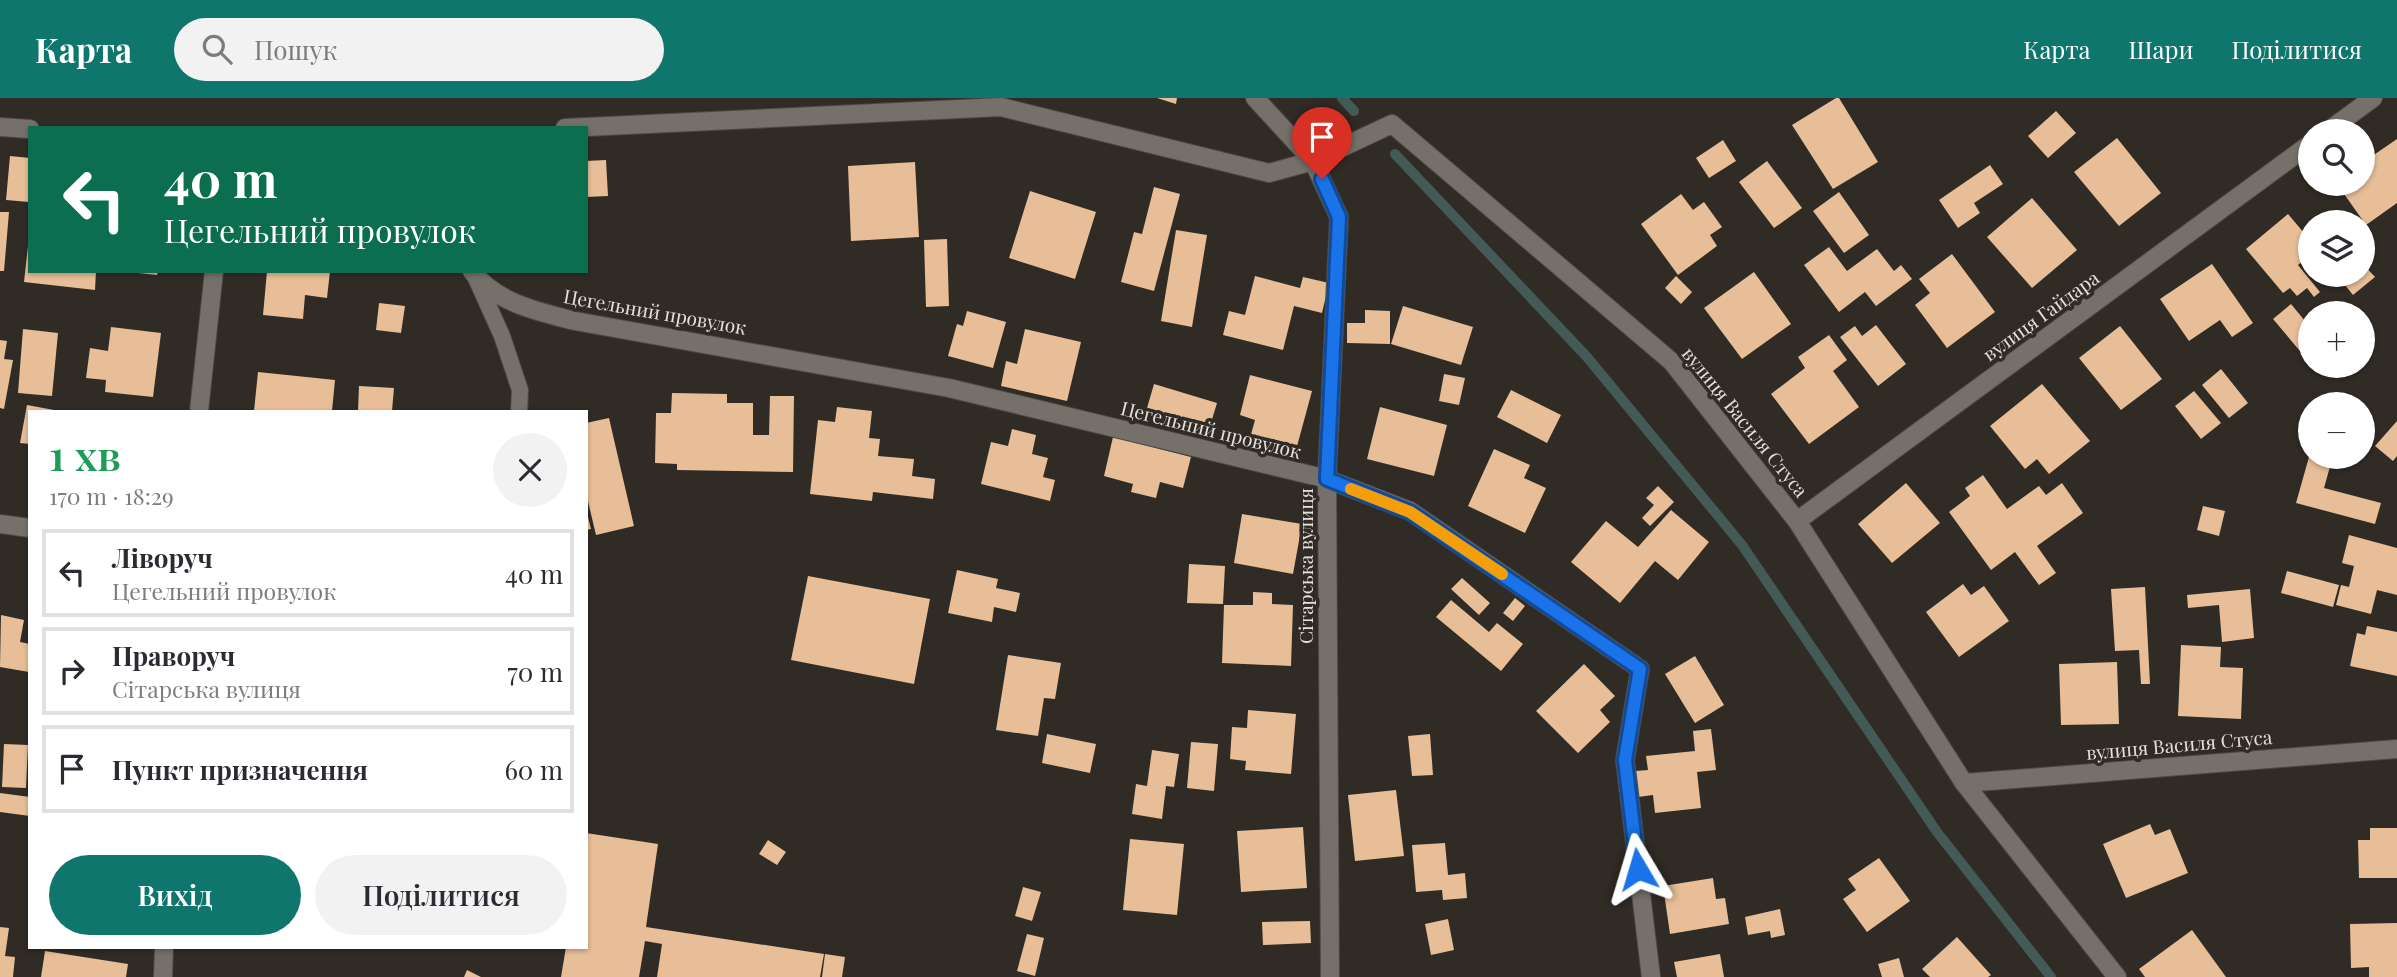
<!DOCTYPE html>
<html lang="uk">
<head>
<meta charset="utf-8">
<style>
	body { margin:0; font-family:"Playfair Display",serif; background:#f2f2f3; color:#2b2b33; height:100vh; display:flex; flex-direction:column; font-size:26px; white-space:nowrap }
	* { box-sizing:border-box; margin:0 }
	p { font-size:23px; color:#7c7c81 }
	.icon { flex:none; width:38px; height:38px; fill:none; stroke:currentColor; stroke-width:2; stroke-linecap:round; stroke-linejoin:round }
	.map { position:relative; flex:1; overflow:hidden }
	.side { position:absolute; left:28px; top:312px; width:560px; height:539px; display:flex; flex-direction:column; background:#fff; border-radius:0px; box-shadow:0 2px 5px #0004 }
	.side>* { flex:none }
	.guide { position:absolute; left:28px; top:28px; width:560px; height:147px; border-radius:0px; box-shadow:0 2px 5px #0004; background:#0b6e4f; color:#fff; overflow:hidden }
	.fabs { position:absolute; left:2298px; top:21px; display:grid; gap:14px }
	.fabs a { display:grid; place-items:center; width:77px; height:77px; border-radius:50%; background:#fff; box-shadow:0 2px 5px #0004; font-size:35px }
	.pin { position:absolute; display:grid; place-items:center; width:60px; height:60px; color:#fff; margin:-72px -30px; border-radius:50% 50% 50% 0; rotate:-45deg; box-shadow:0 0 7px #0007 }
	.pin .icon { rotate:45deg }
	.me { position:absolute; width:77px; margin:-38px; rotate:353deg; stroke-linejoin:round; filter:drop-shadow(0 0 5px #0008) }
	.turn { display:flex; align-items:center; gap:24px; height:147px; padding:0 21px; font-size:32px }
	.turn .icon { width:91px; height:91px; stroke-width:2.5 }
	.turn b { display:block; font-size:49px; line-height:60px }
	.round { display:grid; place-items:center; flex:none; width:74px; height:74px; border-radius:37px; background:#f2f2f3 }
	.overview { display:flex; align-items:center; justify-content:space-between; height:119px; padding:0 21px }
	h1 { font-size:42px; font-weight:600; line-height:52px; color:#1e9e55 }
	.button { display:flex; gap:14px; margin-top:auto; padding:14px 21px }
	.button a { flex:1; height:80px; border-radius:42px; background:#0f766e; color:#fff; font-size:28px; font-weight:600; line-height:80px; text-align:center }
	.button a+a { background:#f2f2f3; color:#2b2b33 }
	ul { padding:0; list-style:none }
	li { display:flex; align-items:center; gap:21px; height:88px; margin:0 14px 10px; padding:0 7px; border:4px solid #e1e1e2; border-radius:0px }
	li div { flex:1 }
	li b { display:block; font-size:26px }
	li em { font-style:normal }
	header { display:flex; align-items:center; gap:42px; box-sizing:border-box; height:98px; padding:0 35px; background:#0f766e; color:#fff }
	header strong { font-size:33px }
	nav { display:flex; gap:38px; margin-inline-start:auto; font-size:24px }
	.search { width:490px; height:63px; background:#f2f2f3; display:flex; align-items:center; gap:18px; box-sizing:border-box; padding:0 24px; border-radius:38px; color:#7c7c81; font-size:26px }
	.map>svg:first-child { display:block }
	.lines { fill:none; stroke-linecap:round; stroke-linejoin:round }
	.stream { stroke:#445a57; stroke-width:10 }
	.building { fill:#e7be97 }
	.lane-casing { stroke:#4d4945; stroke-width:18 }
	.street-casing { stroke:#4d4945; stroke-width:20 }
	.lane { stroke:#76706a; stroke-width:16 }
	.street { stroke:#76706a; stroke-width:18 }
	.route-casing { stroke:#114b97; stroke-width:18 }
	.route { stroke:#1a73e8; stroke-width:12 }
	.slow { stroke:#f59e0b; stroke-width:12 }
	.labels { text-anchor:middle; stroke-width:7; stroke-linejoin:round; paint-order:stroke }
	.street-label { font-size:19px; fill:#e4e1dd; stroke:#312b26 }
</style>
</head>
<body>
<header>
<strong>Карта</strong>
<div class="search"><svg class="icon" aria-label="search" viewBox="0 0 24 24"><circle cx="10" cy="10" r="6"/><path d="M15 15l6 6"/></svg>Пошук</div>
<nav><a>Карта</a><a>Шари</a><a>Поділитися</a></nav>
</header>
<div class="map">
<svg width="2397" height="879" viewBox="0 0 2397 879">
	<rect width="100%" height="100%" fill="#312b26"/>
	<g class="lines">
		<path class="stream" d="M1342 0 1354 13
			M1395 56 1587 259 1742 447 1937 734 2051 879"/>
	</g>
	<path class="building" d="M1157 0H1177L1176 6Z
		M1836 0H1839L1878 64 1833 91 1792 27Z
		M2056 13 2076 35 2048 60 2028 38Z
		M2117 40 2161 95 2119 128 2074 74Z
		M2397 41V105L2366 127 2337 86H2362V65Z
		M1723 42 1736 63 1709 80 1696 60Z
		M10 58 30 60 29 104 6 102Z
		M606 62 608 98 586 99V63Z
		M1767 63 1802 110 1774 130 1739 84Z
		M915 64 919 139 851 143 848 68Z
		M1990 67 2003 86 1974 105 1980 115 1958 130 1939 102Z
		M1154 89 1180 96 1154 193 1121 184 1134 134 1142 136Z
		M1030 93 1096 114 1075 181 1009 160Z
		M1839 94 1869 137 1844 155 1813 113Z
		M1681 96 1693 112 1704 104 1722 129 1710 137 1717 148 1678 177 1641 126Z
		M2032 100 2077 152 2032 190 1987 139Z
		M0 114H9L4 173H0Z
		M2288 116 2310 142V157L2298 167 2320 194 2314 199 2307 190 2297 198 2290 190 2283 195 2246 151Z
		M1176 132 1207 137 1192 229 1161 223Z
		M947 141 949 208 926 209 924 142Z
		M28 148H30V173H96L95 192 24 184Z
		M1829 149 1847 173 1877 151 1894 173 1901 167 1912 181 1876 208 1865 194 1839 214 1804 167Z
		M1952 156 1995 214 1947 250 1915 207 1930 195 1919 181Z
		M2362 165 2375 179 2353 197 2337 177H2362Z
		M2212 166 2253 225 2232 239 2220 222 2189 243 2160 201Z
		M138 173H158L157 177 138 175Z
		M267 173H330L327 200 305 197 303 221 263 217Z
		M1754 174 1791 226 1742 261 1704 210Z
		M1255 178 1300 190 1303 179 1329 185 1322 215 1294 208 1283 252 1223 237 1229 213 1245 217Z
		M1676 178 1692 194 1681 206 1665 190Z
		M379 205 405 208 401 235 376 232Z
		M2291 206 2305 223 2310 219V265L2273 221Z
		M2326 206 2334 215H2315Z
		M1403 208 1473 229 1461 267 1391 246Z
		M1365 212 1390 213V246L1347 245V225H1365Z
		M967 213 1006 224 993 270 948 258 957 226 963 228Z
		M1876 227 1906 266 1878 288 1840 239 1855 228 1862 238Z
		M2120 228 2162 281 2121 312 2079 260Z
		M111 229 161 235 153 299 105 294 106 282 86 280 90 250 108 253Z
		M23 231 58 235 52 298 18 295Z
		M1025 231 1081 244 1067 303 1001 288 1006 263 1017 266Z
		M1829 237 1847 262 1833 273 1859 309 1809 346 1771 296 1805 270 1798 259Z
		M0 242 7 243 4 261 13 262 4 311 0 310Z
		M2221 271 2248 305 2229 320 2202 287Z
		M258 274 335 282 332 313H254Z
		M1444 276 1465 280 1459 307 1439 303Z
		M1250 277 1312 293 1296 352 1250 340 1255 322 1240 317Z
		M1154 286 1217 305 1210 328 1147 310Z
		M2042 286 2090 343 2049 376 2037 361 2025 371 1990 328Z
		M359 288 394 290 392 313H358Z
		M1511 292 1561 317 1547 345 1497 319Z
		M2194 293 2221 325 2201 341 2175 308Z
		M672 295 727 296V305H753V337H769L770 298H794L793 374 677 372V366L655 365 656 315H671Z
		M27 307 54 312 30 313V346L20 345Z
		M837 309 872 313 869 340 880 341 878 358 914 361 912 378 935 381 933 401 873 394 872 403 810 396 818 322 835 324Z
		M1380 309 1447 327 1434 378 1367 361Z
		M609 320 634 428 596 437 586 395V325Z
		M2397 323V358L2393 363 2375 348Z
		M1012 331 1036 337 1032 356 1048 360 1043 379 1055 382 1050 403 981 386 991 344 1008 348Z
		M1113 339 1191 359 1183 390 1160 384 1156 400 1131 394 1133 386 1104 378Z
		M1494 351 1530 367 1524 380 1546 390 1525 435 1468 408Z
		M2309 359 2331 365 2324 390 2381 405 2375 426 2296 405Z
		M1983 377 2007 411 2039 388 2046 397 2062 385 2083 415 2037 448 2056 475 2039 487 2015 454 1991 472 1949 414 1970 398 1965 390Z
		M1906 385 1940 425 1892 465 1858 426Z
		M1658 388 1674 404 1650 428 1642 420 1654 407 1646 400Z
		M2203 408 2225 413 2219 438 2197 432Z
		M1671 412 1709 444 1678 482 1655 463 1620 505 1571 464 1606 423 1638 449Z
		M587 415 591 431 586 432V416Z
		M1242 416 1302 426 1293 476 1234 465Z
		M2349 437 2397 450V497L2377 492 2371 516 2336 507 2341 487 2349 489 2354 468 2342 465Z
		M1189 466 1225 468 1223 506 1187 505Z
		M957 472 998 481 996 490 1020 495 1016 514 994 509 992 524 948 515Z
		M2287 473 2339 487 2333 509 2281 495Z
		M808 478 930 501 914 586 791 562Z
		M1462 480 1490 505 1479 517 1451 491Z
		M1963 486 1971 497 1984 488 2009 523 1959 559 1926 514Z
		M2145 489 2150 586H2141L2139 552 2115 553 2111 491Z
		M2250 491 2254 540 2222 544 2219 507 2188 510 2187 497Z
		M1253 494 1272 495V506L1293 507 1291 568 1222 565 1224 507H1253Z
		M1515 500 1525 508 1513 523 1503 515Z
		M1451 502 1489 534 1497 525 1523 546 1501 573 1436 519Z
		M1 517 24 522 20 544 30 546 29 574 0 569Z
		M2367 528 2397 534V578L2350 568 2357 535 2365 537Z
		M2181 547 2221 549 2220 569 2243 570 2241 621 2178 618Z
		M1008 557 1061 565 1055 601 1044 600 1038 638 996 632Z
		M1695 558 1724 607 1695 625 1665 576Z
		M2117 564 2119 626 2061 627 2059 566Z
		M1584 566 1615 598 1600 612 1610 624 1578 655 1536 613Z
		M1248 612 1296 616 1291 676 1245 672 1246 663 1230 661 1232 629 1247 630Z
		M1711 631 1716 672 1697 674 1701 710 1655 715 1653 697 1638 699 1635 673 1648 672 1646 658 1695 653 1693 633Z
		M1047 636 1096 646 1090 675 1042 665Z
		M1430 636 1433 677 1412 678 1408 638Z
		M1191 644 1218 646 1214 693 1187 690Z
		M4 646 28 647 26 690 2 689Z
		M1152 652 1179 656 1174 689 1166 688 1162 721 1132 716 1136 686 1147 688Z
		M1396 692 1404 758 1355 763 1348 697Z
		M0 695 30 699V718L0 714Z
		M2150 726 2155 737 2170 731 2188 775 2126 800 2103 746Z
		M1303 729 1307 790 1241 794 1237 733Z
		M2370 730H2397V780H2359L2358 742H2370Z
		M586 735 658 746 646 829 824 856 820 879H657L662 846 645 843 639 879H561L566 849H586Z
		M1130 741 1184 746 1177 817 1123 812Z
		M768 742 786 754 777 767 759 756Z
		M1445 745 1448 777 1465 775 1467 800 1443 802 1442 792 1416 794 1412 747Z
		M1879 760 1910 803 1867 834 1843 801 1856 792 1848 781Z
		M1713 780 1716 801 1725 800 1729 826 1670 836 1663 788Z
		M1023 789 1041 794 1032 823 1015 818Z
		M1780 811 1785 837 1771 840 1770 833 1748 837 1745 819Z
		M1448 821 1454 852 1431 857 1425 826Z
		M1310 823 1311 845 1263 847 1262 824Z
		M2397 825V879H2369V869L2351 870 2350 826Z
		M0 829 9 830 5 858 15 859 13 879H0Z
		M2192 832 2226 879H2145L2139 871Z
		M1027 836 1044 840 1035 878 1017 873Z
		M1957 839 1991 877 1988 879H1930L1922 871Z
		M45 853 128 866 126 879H41Z
		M825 856 845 859 842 879H822Z
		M1720 856 1724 879H1677L1674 864Z
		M1899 860 1904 879H1882L1878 866Z
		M467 872 481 879H464Z"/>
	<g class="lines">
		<g class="lane-casing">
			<path id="lane" d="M475 178 502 238 520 292 519 313"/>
		</g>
		<g class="street-casing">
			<path id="street" d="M1255 0 1313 63 1339 119 1327 381 1330 879
				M0 29 30 31
				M565 30 1001 9 1269 75 1313 63 1392 26 1672 264 1797 423 1964 685 2117 879
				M2328 33 2373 0
				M472 173C496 205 539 214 575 223L949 290 1327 381 1410 413 1640 571 1625 662 1651 879
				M199 313 214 173
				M1797 423 2310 46
				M0 426 30 430
				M1964 685 2397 651
				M163 879 164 849"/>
		</g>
		<use href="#lane" class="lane"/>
		<use href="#street" class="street"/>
	</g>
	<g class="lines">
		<g class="route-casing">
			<path id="route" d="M1322 81 1339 119 1327 381 1410 414 1640 571 1625 662 1638 771"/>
		</g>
		<use href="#route" class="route"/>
		<path class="slow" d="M1351 391 1410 414 1502 476"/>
	</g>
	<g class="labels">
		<g class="street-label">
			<text transform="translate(655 214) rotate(10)" y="7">Цегельний провулок</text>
			<text transform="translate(2041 218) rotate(-36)" y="7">вулиця Гайдара</text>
			<text transform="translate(1745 324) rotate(51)" y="7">вулиця Василя Стуса</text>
			<text transform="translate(1211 332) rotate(14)" y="7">Цегельний провулок</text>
			<text transform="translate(1306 468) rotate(-90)" y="7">Сітарська вулиця</text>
			<text transform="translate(2179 647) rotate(-5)" y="7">вулиця Василя Стуса</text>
		</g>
	</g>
</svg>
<div class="fabs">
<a><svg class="icon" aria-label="search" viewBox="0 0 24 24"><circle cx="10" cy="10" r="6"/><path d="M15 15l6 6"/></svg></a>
<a><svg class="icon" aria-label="layers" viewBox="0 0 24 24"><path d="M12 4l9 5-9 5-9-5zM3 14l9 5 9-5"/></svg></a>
<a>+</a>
<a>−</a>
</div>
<div class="pin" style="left:1322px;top:81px;background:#d93025"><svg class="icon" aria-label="arrive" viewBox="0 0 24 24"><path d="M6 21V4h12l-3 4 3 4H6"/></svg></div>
<svg class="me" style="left:1638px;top:771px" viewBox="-20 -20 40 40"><path d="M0-17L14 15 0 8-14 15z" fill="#1a73e8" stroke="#fff" stroke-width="4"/></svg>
<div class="guide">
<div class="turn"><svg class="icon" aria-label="left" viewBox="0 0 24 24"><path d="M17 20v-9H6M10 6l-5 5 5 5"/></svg><div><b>40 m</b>Цегельний провулок</div></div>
</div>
<section class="side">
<div class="overview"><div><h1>1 хв</h1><p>170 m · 18:29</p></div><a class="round"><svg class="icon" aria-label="close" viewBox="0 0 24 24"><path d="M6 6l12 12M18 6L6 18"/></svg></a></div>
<ul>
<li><svg class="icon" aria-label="left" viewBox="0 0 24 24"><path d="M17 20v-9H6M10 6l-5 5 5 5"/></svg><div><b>Ліворуч</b><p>Цегельний провулок</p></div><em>40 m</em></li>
<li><svg class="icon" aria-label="right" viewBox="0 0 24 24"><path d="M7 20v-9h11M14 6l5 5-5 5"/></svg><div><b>Праворуч</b><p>Сітарська вулиця</p></div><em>70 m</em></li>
<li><svg class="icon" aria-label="arrive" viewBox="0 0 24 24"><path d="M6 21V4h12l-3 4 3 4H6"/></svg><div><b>Пункт призначення</b></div><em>60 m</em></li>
</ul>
<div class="button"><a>Вихід</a><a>Поділитися</a></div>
</section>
</div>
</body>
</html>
